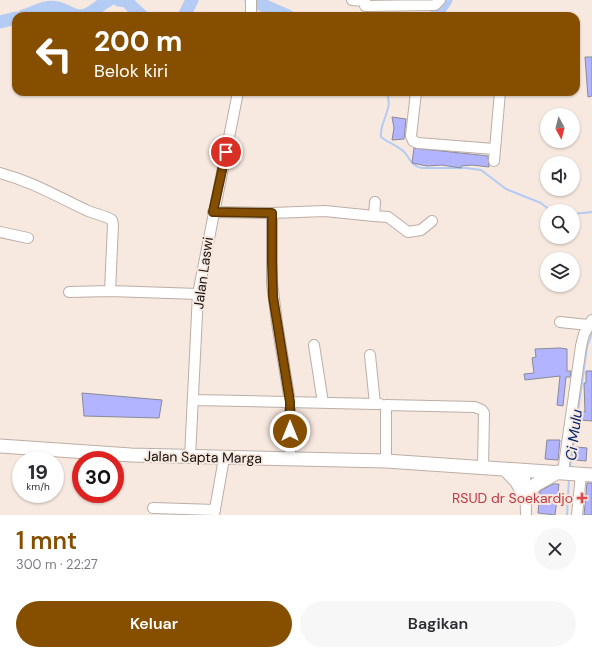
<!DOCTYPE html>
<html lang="id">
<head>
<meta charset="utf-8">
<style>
	body { margin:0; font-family:"DM Sans",sans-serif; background:#f7f7f7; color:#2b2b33; height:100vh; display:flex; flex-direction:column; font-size:15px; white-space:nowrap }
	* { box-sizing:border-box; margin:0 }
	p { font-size:13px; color:#7c7c81 }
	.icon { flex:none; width:22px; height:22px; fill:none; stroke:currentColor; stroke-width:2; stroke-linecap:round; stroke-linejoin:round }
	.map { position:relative; height:515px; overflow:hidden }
	.details { display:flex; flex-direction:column; background:#fff; flex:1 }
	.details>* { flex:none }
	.hud { position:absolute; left:12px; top:12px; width:568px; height:84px; border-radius:12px; box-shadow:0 1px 3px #0004; background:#864f00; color:#fff; overflow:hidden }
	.needle { width:26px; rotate:173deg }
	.buttons { position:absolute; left:540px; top:108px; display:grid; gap:8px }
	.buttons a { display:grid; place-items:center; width:40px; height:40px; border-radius:50%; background:#fff; box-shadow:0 1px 3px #0004; font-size:20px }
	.speed { position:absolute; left:12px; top:451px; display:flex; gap:8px; font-size:20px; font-weight:700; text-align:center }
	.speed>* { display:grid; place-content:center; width:52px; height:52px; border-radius:50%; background:#fff; box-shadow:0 1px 3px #0004; line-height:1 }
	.speed small { font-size:10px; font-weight:400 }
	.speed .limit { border:6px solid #d22; background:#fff; color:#111 }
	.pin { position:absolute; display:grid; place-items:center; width:34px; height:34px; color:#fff; margin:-17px; border:2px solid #fff; border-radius:50%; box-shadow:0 1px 4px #0007 }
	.me { position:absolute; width:44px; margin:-22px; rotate:0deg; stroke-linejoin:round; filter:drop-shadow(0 0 3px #0008) }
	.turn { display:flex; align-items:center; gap:14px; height:84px; padding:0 16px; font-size:18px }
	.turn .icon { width:52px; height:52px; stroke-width:2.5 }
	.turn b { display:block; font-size:28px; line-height:34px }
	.round { display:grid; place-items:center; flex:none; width:42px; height:42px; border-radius:21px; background:#f7f7f7 }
	.head { display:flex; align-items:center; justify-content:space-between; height:68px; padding:0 16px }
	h1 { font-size:24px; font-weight:600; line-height:30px; color:#864f00 }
	.cta { display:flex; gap:8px; margin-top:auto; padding:8px 16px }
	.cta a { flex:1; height:46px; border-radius:24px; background:#864f00; color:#fff; font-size:16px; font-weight:600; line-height:46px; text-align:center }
	.cta a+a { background:#f7f7f7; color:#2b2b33 }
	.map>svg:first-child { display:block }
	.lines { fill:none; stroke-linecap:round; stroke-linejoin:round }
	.stream { stroke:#b4cbf4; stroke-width:2 }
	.river { stroke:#b4cbf4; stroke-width:13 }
	.building { fill:#b3b4ff; stroke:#898a97 }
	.minor-casing { stroke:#bcaea6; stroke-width:12 }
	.major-casing { stroke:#bcaea6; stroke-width:15 }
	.minor { stroke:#fff; stroke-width:10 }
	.major { stroke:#fff; stroke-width:13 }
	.route-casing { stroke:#573300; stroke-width:10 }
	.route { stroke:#864f00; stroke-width:7 }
	.health-dot { fill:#e0444e; stroke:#f7e9e0; stroke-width:1.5 }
	.labels { text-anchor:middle; stroke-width:4; stroke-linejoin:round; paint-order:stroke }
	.street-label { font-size:14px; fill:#17120f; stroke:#f7e9e0 }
	.health-label { font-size:14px; fill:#be3a42; stroke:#f7e9e0; text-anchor:end }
	.water-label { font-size:15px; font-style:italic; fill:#00236e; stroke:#f7e9e0 }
</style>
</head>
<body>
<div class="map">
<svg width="592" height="515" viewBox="0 0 592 515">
	<rect width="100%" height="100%" fill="#f7e9e0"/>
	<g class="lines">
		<path class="stream" d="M386 92C395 108 379 121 381 137 388 143 400 146 406 154 411 161 412 166 422 168H466L481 170 506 189 541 203 551 211
			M573 214 592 212
			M570 468 587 347 592 333
			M567 515 569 478"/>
		<path class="river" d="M119 0 126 1 142 16
			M251 0 288 16
			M23 16C34 13 45 5 57 8 65 9 72 16 81 16 92 15 100 4 109 0
			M184 16 192 0
			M435 16 446 0
			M0 22 16 18"/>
	</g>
	<path class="building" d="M585 57H592V96L588 97Z
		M392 117 406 119 404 139 392 140 394 128Z
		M414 148 488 156 489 167 472 165 461 166V168L442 165 427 166 412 163Z
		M560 348 567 349V371H571L570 377H566L563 406 557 405 560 376 525 380 524 374 534 373 532 358 536 357 535 349Z
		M586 371H592V421L579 420V411L585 412 584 383H586Z
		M82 393 162 400 159 418 84 416Z
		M547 440H560L558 460 545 459Z
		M576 447 587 448 586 461 575 460Z
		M587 483H592V515H584Z
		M553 484H559L555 515 538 513 540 491Z"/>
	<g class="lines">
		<g class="minor-casing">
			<path id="minor" d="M251 0V16
				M352 0 365 1
				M365 6 435 5 440 0
				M416 92 411 136 413 141 418 143 494 149
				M494 161 500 92
				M0 173C33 182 56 196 86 210 94 214 104 215 112 220L113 225 110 291
				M213 212 272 213 325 211 374 216 388 217 408 232 421 230 432 221
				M272 213V283L277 323 290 402V459
				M374 216 375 202
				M0 232 28 238
				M69 292 110 291 198 294
				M560 322 588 325
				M314 345 323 403
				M370 355 375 404H380
				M194 400 375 404
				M190 457 198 294 238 92
				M386 461V405L475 407 482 410 484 413 483 467
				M525 470 526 515
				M563 472 581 346 584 334 592 320
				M153 508 215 510
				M214 515 224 458
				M577 515 581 474"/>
		</g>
		<g class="major-casing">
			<path id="major" d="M0 446 131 455 386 461 592 475
				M505 469 517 482 525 497
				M525 497 535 485 558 472"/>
		</g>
		<use href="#minor" class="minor"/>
		<use href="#major" class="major"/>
	</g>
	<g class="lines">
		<g class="route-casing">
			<path id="route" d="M226 152 213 212 272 213V262L273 297 290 402V431"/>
		</g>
		<use href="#route" class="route"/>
	</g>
	<path class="health-dot" d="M580 492h4v4h4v4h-4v4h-4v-4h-4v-4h4z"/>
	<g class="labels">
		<g class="street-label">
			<text transform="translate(203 273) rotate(-82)" y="5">Jalan Laswi</text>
			<text transform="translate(203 457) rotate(1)" y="5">Jalan Sapta Marga</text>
		</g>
		<g class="health-label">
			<text x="573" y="503">RSUD dr Soekardjo</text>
		</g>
		<g class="water-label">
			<text transform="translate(574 435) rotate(-83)" y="5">Ci Mulu</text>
		</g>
	</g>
</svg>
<div class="buttons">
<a><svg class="needle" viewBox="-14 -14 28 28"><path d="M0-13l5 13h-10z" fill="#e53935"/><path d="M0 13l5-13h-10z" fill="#7c7c81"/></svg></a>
<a><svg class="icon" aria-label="sound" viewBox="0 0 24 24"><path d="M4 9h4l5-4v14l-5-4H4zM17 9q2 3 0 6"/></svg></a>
<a><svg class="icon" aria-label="search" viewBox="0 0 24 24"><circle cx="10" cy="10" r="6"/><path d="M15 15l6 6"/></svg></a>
<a><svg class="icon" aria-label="layers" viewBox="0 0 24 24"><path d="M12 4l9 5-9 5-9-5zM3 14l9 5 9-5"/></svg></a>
</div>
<div class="speed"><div>19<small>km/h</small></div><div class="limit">30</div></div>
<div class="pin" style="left:226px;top:152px;background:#d93025"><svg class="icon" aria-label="arrive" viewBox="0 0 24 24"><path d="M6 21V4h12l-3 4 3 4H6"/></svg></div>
<svg class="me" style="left:290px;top:431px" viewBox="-20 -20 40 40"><circle r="17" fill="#864f00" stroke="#fff" stroke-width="3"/><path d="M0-11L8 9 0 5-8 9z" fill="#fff"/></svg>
<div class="hud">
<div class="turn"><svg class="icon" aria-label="left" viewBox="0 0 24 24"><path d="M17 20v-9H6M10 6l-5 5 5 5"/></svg><div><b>200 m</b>Belok kiri</div></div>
</div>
</div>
<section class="details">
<div class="head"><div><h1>1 mnt</h1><p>300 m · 22:27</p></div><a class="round"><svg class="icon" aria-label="close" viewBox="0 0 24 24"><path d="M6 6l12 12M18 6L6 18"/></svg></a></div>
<div class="cta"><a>Keluar</a><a>Bagikan</a></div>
</section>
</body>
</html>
